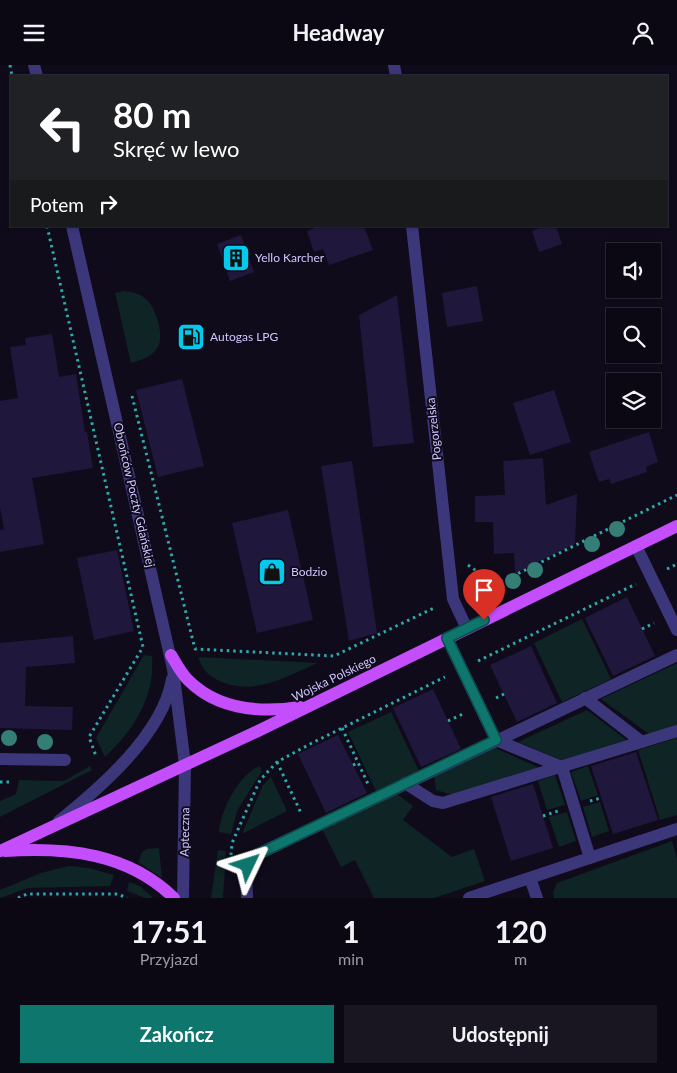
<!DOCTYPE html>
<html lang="pl">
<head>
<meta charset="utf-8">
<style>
	body { margin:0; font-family:Lato,sans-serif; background:#191622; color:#f1f3f6; height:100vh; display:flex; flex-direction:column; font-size:19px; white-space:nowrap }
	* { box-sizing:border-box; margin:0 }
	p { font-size:16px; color:#9a9aa0 }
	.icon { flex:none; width:28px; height:28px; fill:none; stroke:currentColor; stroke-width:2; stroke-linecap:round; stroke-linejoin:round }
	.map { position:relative; height:833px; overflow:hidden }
	.panel { display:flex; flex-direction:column; background:#0b0814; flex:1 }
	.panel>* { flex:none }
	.banner { position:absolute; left:10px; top:10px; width:658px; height:152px; border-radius:0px; box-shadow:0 1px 4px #0004,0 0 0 1px #2b2934; background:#202124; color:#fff; overflow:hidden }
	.fabs { position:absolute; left:606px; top:178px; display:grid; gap:10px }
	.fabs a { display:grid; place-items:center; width:55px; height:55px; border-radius:0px; background:#0b0814; box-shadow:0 1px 4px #0004,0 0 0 1px #2b2934; font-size:25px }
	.pin { position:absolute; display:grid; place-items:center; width:42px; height:42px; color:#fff; margin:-51px -21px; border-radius:50% 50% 50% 0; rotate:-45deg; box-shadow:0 0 5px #0007 }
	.pin .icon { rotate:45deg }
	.me { position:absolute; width:55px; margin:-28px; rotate:49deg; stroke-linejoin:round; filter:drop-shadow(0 0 4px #0008) }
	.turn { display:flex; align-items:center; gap:18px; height:105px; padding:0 20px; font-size:22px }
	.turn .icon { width:65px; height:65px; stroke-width:2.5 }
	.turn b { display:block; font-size:35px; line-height:42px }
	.then { display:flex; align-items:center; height:48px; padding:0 20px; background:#0003; gap:10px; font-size:19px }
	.eta { display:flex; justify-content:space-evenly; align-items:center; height:85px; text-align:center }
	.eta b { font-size:30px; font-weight:700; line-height:35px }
	.button { display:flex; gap:10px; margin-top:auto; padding:10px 20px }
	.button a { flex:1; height:58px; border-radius:0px; background:#0f766e; color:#fff; font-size:20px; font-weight:700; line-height:58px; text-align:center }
	.button a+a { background:#191622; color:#f1f3f6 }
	header { display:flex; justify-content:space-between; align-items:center; height:65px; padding:0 20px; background:#0b0814; font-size:22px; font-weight:700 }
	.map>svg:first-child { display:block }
	.green { fill:#0e2425 }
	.building { fill:#20173c }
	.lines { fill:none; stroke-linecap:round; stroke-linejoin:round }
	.path { stroke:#2eaaa9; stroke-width:3; stroke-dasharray:2.5 4; stroke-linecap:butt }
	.minor { stroke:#3c367a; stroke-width:12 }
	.major { stroke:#c44efc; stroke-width:12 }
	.tree { fill:#357e76 }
	.route-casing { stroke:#0a4d48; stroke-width:12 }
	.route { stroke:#0f766e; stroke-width:9 }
	.labels { text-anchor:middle; stroke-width:4; stroke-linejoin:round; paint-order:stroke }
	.poi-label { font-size:12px; fill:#cfc6fe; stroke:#0f0b1b; text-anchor:start }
	.street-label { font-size:12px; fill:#cfc6fe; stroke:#0f0b1b }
</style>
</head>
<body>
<header><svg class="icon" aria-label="menu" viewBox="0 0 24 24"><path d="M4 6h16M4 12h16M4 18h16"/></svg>Headway<svg class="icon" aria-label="person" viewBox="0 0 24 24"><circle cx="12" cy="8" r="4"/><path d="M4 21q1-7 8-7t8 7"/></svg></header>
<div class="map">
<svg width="677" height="833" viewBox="0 0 677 833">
	<rect width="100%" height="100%" fill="#0f0b1b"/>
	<path class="green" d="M124 226C133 227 143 229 149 237 157 247 164 271 158 282 152 292 141 295 131 298L115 228Z
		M582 554 611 614 562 637 534 578Z
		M144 590 152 591C155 632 135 664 105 692L96 673Z
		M198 592 318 598C289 610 257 630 225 618 209 612 204 607 198 592Z
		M677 598V660L649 669 601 634Z
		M587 645 628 676 564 696 518 677Z
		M391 647 419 706 376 726 348 667Z
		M677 673V750L660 755 638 685Z
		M493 682 540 703 452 730 436 725 434 710Z
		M90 701 92 705 0 752V736L16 729 19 715 64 716Z
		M260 701 262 706 237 746 231 769 219 767C220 747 239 708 260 701Z
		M588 701 598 730 581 736 571 707Z
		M555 710 565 740 547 745 538 716Z
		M271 712 287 746 242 769 263 720Z
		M397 729 413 741 403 755 452 792 474 784 485 816 434 833H374L355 795 341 802 322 764Z
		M600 737 609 766 592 772 583 742Z
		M567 747 576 776 559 782 549 752Z
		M672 776 677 794V833H554L553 827 557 818Z
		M159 783 162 813 138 797 142 787 147 784Z
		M218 785 226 786 223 833H211Z
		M69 801 89 803 114 810 110 821 28 823 0 833V825L41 808Z
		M129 817 140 821 153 833H145L127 826Z"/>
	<path class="building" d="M320 161H364L373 185 329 200 323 184 314 187 307 166Z
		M546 161H556L562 179 539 187 532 166Z
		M241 170 254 207 230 216 217 179Z
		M477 221 483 256 447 262 442 228Z
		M397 230 414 378 373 382 359 250Z
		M52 269 59 312 76 309 85 367H87L93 403 32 413 44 479 0 487V465L4 464 0 442V336L18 333 10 282 26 280 25 273Z
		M182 314 204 401 158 412 136 325Z
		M554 325 571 377 530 390 513 338Z
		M649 367 658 397 646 402 647 407 611 419 609 414 599 417 589 387Z
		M543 393 546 440 577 429 575 479 515 508 514 488 494 489 493 457H475V431L505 430 503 396Z
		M352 396 377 568 349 576 321 401Z
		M288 445 313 555 257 568 232 458Z
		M117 485 134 566 94 575 77 493Z
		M627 532 655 591 613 611 585 553Z
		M73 571 75 598 26 602 25 641 73 642 72 665 0 663V578Z
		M531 581 557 638 517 657 490 600Z
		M433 624 461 684 421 702 393 643Z
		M338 670 367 728 326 748 298 689Z
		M636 687 658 755 613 769 591 701Z
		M533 719 553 783 511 796 491 732Z"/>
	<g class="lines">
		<path class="path" d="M10 0 12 11
			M47 161 143 582 89 672 96 691
			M132 331 195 584 334 591 436 542
			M468 500 493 518
			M667 504 677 499
			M470 528 507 514 677 430
			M642 564 654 558
			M478 596 636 519
			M496 633 504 629
			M448 656 463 649
			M342 663 368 719
			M277 697 301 748
			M353 700 358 698
			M0 717H12
			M590 736 601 733
			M543 751 558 746
			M231 790 232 778 260 715 277 697 312 678 445 612
			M18 833 27 829H118L127 833"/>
		<path class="minor" d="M34 0 37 11
			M394 0 396 11
			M72 161 173 604 185 700 183 833
			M412 161 453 534 467 564
			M636 481 677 565
			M447 573 496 675 562 702 590 793
			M585 633 642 677
			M0 694 65 695
			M405 718 433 736 443 738 677 666
			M59 756C100 723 163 669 172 614
			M530 813 537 833
			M247 833C247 819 243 798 256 790L677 590
			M469 833 677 764"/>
		<path class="major" d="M171 590C176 598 181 608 188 615 218 645 261 648 300 642
			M0 786 258 666 677 461
			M5 786C67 782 128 788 174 833"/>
	</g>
	<g class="tree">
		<circle cx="617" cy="464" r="8"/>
		<circle cx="592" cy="479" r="8"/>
		<circle cx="535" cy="505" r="8"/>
		<circle cx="513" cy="516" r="8"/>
		<circle cx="9" cy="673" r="8"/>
		<circle cx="45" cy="677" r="8"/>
	</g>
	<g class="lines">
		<g class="route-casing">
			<path id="route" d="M248 800 251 792 256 790 496 675 447 573 484 555"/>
		</g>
		<use href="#route" class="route"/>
	</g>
	<defs>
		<g id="building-square" transform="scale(1.4375)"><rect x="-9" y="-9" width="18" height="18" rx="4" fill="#03caed" stroke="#0f0b1b"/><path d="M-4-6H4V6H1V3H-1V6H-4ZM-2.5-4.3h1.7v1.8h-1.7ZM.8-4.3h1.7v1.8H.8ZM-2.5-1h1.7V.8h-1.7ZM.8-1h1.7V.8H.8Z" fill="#111"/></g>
		<g id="fuel-square" transform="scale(1.4375)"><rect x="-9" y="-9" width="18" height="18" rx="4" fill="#03caed" stroke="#0f0b1b"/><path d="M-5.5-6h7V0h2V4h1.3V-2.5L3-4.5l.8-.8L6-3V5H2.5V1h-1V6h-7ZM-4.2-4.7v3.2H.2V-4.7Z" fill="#111"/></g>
		<g id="shop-square" transform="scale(1.4375)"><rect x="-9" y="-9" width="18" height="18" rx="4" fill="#03caed" stroke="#0f0b1b"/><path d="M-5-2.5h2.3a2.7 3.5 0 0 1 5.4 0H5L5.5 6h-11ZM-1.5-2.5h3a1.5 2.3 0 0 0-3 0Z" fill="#111"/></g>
	</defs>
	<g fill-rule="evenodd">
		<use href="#building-square" x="236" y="193"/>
		<use href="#fuel-square" x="191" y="272"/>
		<use href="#shop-square" x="272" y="507"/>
	</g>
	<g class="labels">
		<g class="poi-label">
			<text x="255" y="197">Yello Karcher</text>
			<text x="210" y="276">Autogas LPG</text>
			<text x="291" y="511">Bodzio</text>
		</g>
		<g class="street-label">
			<text transform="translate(434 364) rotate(-96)" y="4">Pogorzelska</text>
			<text transform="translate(134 430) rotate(77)" y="4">Obrońców Poczty Gdańskiej</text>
			<text transform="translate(334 613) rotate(-26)" y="4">Wojska Polskiego</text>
			<text transform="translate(185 767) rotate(-89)" y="4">Apteczna</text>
		</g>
	</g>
</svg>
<div class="fabs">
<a><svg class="icon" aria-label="sound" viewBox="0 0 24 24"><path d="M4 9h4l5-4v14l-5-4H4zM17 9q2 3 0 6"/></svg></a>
<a><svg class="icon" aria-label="search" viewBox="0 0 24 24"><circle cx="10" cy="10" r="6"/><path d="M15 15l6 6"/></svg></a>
<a><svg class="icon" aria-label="layers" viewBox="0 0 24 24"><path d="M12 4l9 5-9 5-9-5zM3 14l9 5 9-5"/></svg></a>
</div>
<div class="pin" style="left:484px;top:555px;background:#d93025"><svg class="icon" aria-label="arrive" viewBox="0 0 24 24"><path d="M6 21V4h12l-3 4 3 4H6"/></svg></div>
<svg class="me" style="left:248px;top:800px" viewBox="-20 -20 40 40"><path d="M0-17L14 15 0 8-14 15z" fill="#0f766e" stroke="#fff" stroke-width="4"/></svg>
<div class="banner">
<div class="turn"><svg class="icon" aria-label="left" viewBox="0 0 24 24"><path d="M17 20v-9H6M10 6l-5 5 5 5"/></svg><div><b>80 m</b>Skręć w lewo</div></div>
<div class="then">Potem<svg class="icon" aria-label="right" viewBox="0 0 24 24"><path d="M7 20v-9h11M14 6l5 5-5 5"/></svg></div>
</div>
</div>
<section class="panel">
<div class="eta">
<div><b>17:51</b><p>Przyjazd</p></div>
<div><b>1</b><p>min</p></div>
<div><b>120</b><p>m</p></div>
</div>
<div class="button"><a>Zakończ</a><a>Udostępnij</a></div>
</section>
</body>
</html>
